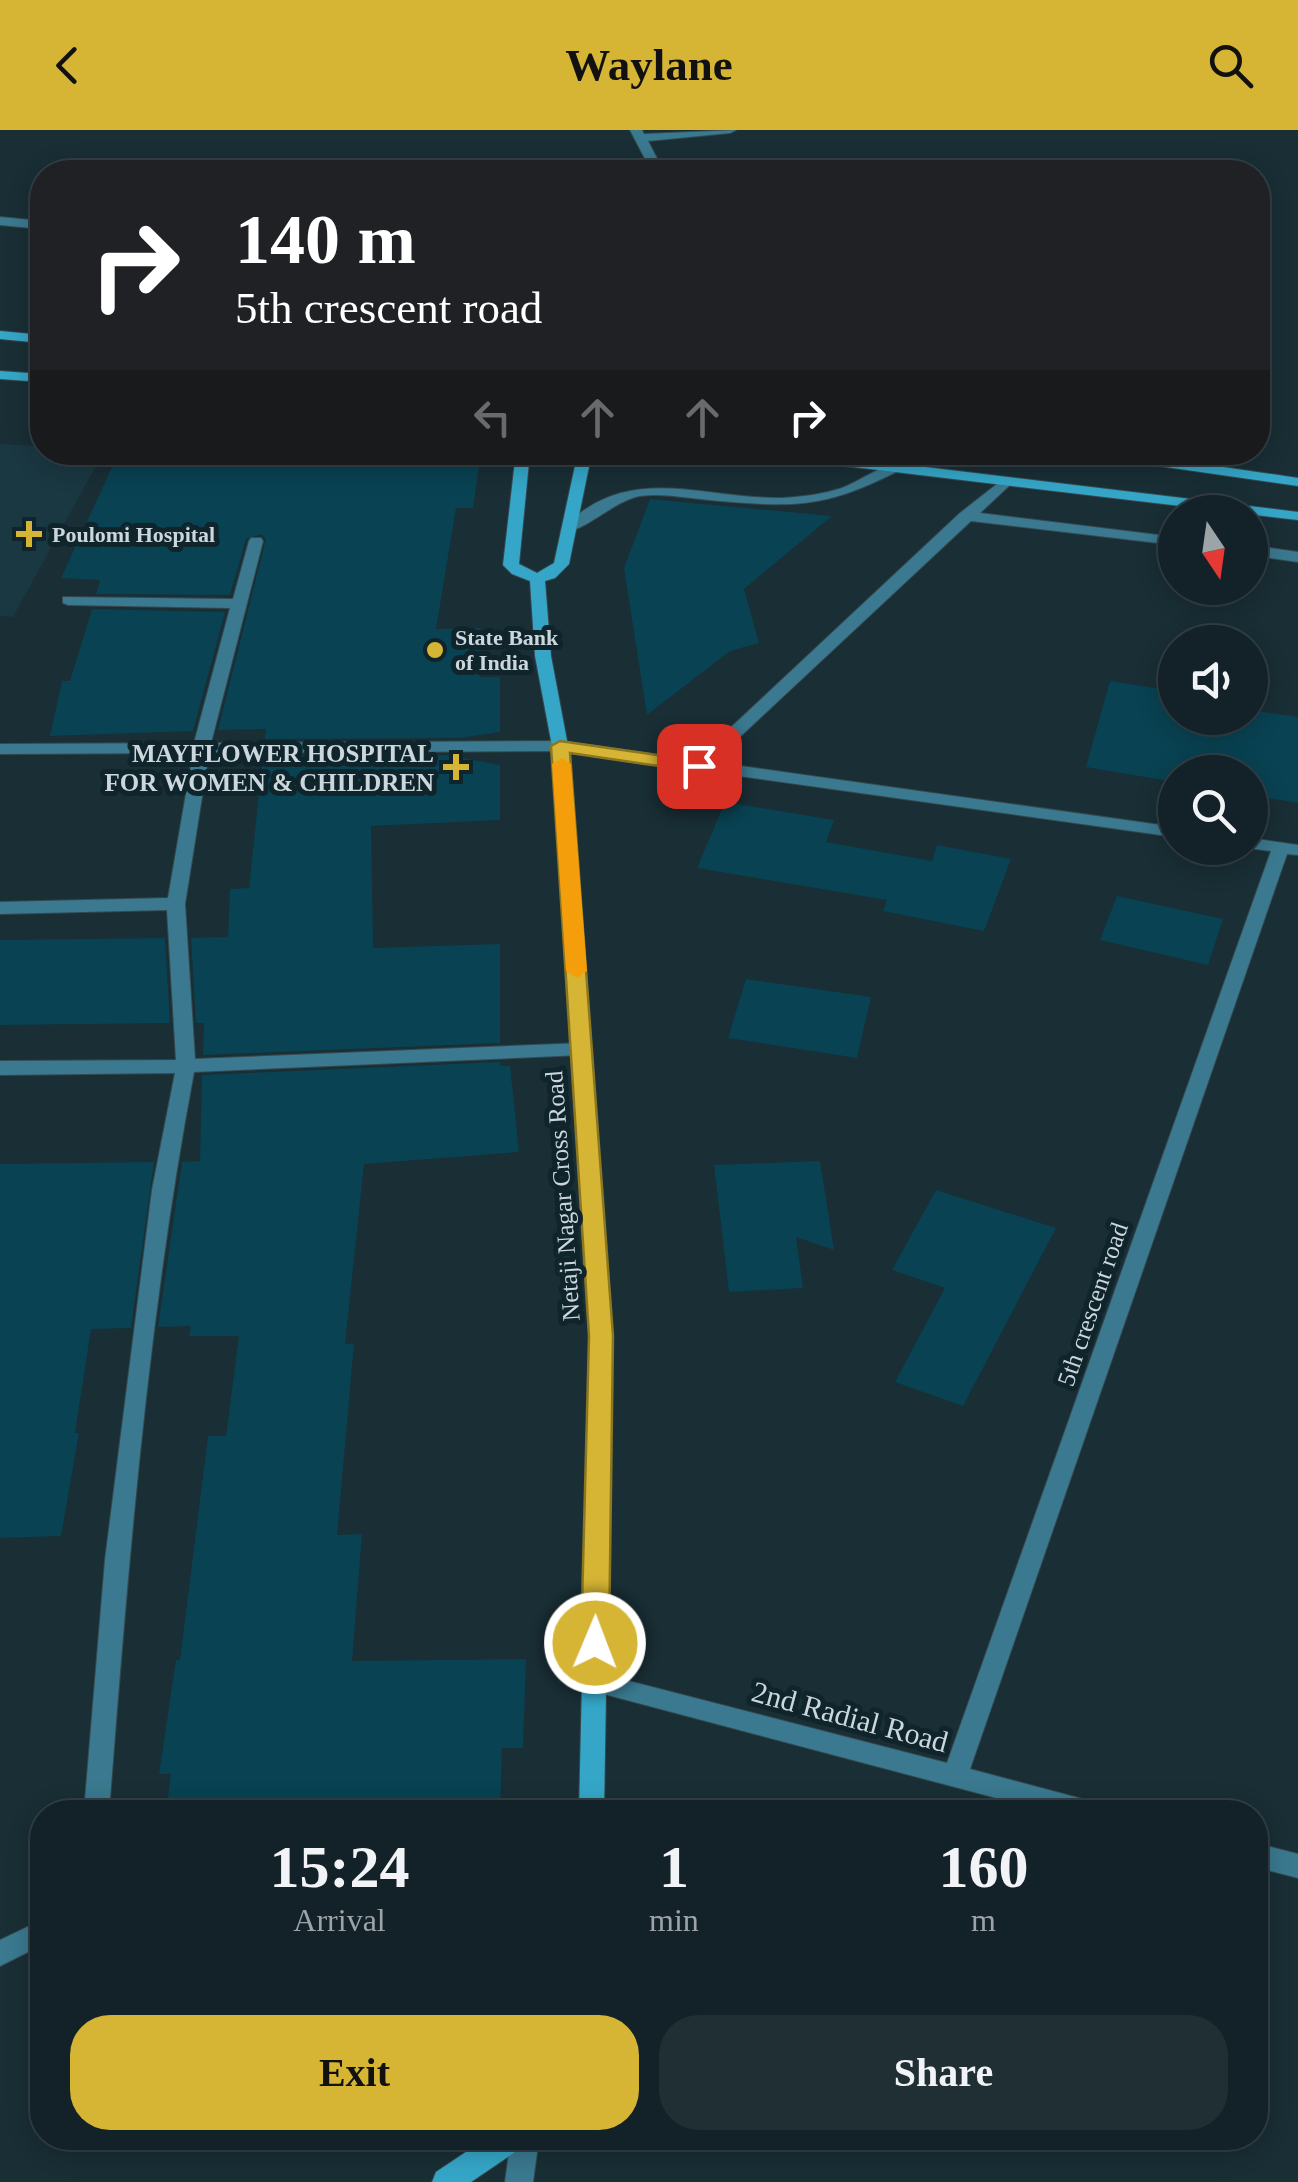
<!DOCTYPE html>
<html lang="en">
<head>
<meta charset="utf-8">
<style>
	body { margin:0; font-family:Georgia,serif; background:#202f34; color:#f1f3f6; height:100vh; display:flex; flex-direction:column; font-size:38px; white-space:nowrap }
	* { box-sizing:border-box; margin:0 }
	p { font-size:32px; color:#9da4a8 }
	.icon { flex:none; width:55px; height:55px; fill:none; stroke:currentColor; stroke-width:2; stroke-linecap:round; stroke-linejoin:round }
	.map { position:relative; flex:1; overflow:hidden }
	.side { position:absolute; left:30px; top:1670px; width:1238px; height:350px; display:flex; flex-direction:column; background:#132228; border-radius:40px; box-shadow:0 5px 25px #0003,0 0 0 2px #323f45 }
	.side>* { flex:none }
	.guide { position:absolute; left:30px; top:30px; width:1240px; height:305px; border-radius:40px; box-shadow:0 5px 25px #0003,0 0 0 2px #323f45; background:#202124; color:#fff; overflow:hidden }
	.needle { width:65px; rotate:167deg }
	.controls { position:absolute; left:1158px; top:365px; display:grid; gap:20px }
	.controls a { display:grid; place-items:center; width:110px; height:110px; border-radius:50%; background:#132228; box-shadow:0 5px 25px #0003,0 0 0 2px #323f45; font-size:50px }
	.pin { position:absolute; display:grid; place-items:center; width:85px; height:85px; color:#fff; margin:-42px; border-radius:20px; box-shadow:0 5px 15px #0006 }
	.me { position:absolute; width:110px; margin:-55px; rotate:1deg; stroke-linejoin:round; filter:drop-shadow(0 0 8px #0008) }
	.turn { display:flex; align-items:center; gap:35px; height:210px; padding:0 40px; font-size:45px }
	.turn .icon { width:130px; height:130px; stroke-width:2.5 }
	.turn b { display:block; font-size:70px; line-height:85px }
	.lanes { display:flex; align-items:center; height:95px; padding:0 40px; background:#0003; justify-content:center; gap:50px; direction:ltr }
	.lanes .off { opacity:.35 }
	.eta { display:flex; justify-content:space-evenly; align-items:center; height:170px; text-align:center }
	.eta b { font-size:60px; font-weight:700; line-height:70px }
	.button { display:flex; gap:20px; margin-top:auto; padding:20px 40px }
	.button a { flex:1; height:115px; border-radius:40px; background:#d6b534; color:#111; font-size:40px; font-weight:700; line-height:115px; text-align:center }
	.button a+a { background:#202f34; color:#f1f3f6 }
	header { display:flex; justify-content:space-between; align-items:center; height:130px; padding:0 40px; background:#d6b534; color:#111; font-size:45px; font-weight:700 }
	.map>svg:first-child { display:block }
	.built { fill:#1a3842 }
	.building { fill:#094252 }
	.lines { fill:none; stroke-linecap:round; stroke-linejoin:round }
	.lane-casing { stroke:#354950; stroke-width:2 }
	.street-casing { stroke:#354950; stroke-width:2 }
	.secondary-casing { stroke:#354950; stroke-width:2 }
	.lane { fill:#3a798f; fill-rule:evenodd }
	.street { fill:#3a798f; fill-rule:evenodd }
	.secondary { fill:#35a6c8; fill-rule:evenodd }
	.route { fill:#d6b534; stroke:#8b7622; stroke-width:2.5 }
	.slow { fill:#f59e0b }
	.poi-dot { fill:#d6b534; stroke:#0f242b; stroke-width:4 }
	.labels { text-anchor:middle; stroke-width:10; stroke-linejoin:round; paint-order:stroke }
	.far-poi-label { font-size:22px; font-weight:bold; fill:#cbd7dc; stroke:#0f242b; text-anchor:start }
	.poi-label { font-size:25px; font-weight:bold; fill:#cbd7dc; stroke:#0f242b; text-anchor:end }
	.street-label { font-size:25px; fill:#cbd7dc; stroke:#0f242b }
	.near-street-label { font-size:30px; fill:#cbd7dc; stroke:#0f242b }
</style>
</head>
<body>
<header><svg class="icon" aria-label="back" viewBox="0 0 24 24"><path d="M15 5l-7 7 7 7"/></svg>Waylane<svg class="icon" aria-label="search" viewBox="0 0 24 24"><circle cx="10" cy="10" r="6"/><path d="M15 15l6 6"/></svg></header>
<div class="map">
<svg width="1298" height="2052" viewBox="0 0 1298 2052">
	<rect width="100%" height="100%" fill="#192e35"/>
	<path class="built" d="M0 314 42 316V322L103 323 13 487 0 486Z"/>
	<path class="building" d="M119 322 481 323 473 378H456L436 499 481 498 480 547H500V602L460 608 265 609 266 599 218 600 266 409 261 404 246 409 230 465 96 464 100 450 61 448Z
		M650 369 832 386 744 459 759 513 730 521 647 585 624 438Z
		M92 479 225 482 193 601 50 606 62 551H70Z
		M1110 551 1175 561V588H1250V580L1298 587V673L1250 665V642H1175V652L1086 637Z
		M445 625 500 635V690L371 696 373 818 500 814V913L203 925 204 893H196L191 808 228 807 230 759 249 758 263 626Z
		M725 672 834 690 826 712 932 731 937 715 1011 729 984 801 883 781 887 770 697 738Z
		M1117 766 1223 789 1208 835 1100 810Z
		M165 808 170 893 0 895V810Z
		M746 849 871 867 857 928 728 908Z
		M500 932V936H510L519 1022 364 1034 345 1214H354L337 1405 362 1404 352 1531 526 1529 523 1618H502L500 1682H166L171 1644H159L176 1530H180L208 1306H226L239 1206H189L191 1196 158 1197 182 1032 200 1031 202 945Z
		M820 1031 834 1120 796 1107 803 1158 729 1162 714 1035Z
		M154 1032 131 1198 91 1199 75 1303H79L61 1406 0 1408V1034Z
		M936 1060 1056 1098 963 1276 895 1252 945 1158 892 1140Z"/>
	<g class="lines">
		<g class="lane-casing">
			<path id="lane" d="M891 335 898 339 896 342C821 380 791 377 709 370 687 368 663 363 640 366 615 370 583 403 565 401L563 398C628 331 702 369 782 368 801 367 824 364 842 358 859 351 874 340 891 335Z"/>
		</g>
		<g class="street-casing">
			<path id="street" d="M630 0H642L644 4 736 0 730 3 648 11 664 42H652Z
				M0 87 42 91V99L0 95Z
				M1006 347 1013 351 1011 354 980 383 1175 407V415L971 391 713 632 1175 697V707L560 621 209 623 185 774 195 929 582 913 592 919 582 925 194 942C148 1186 128 1435 109 1682H84L105 1430 152 1060 175 943 0 945V931L176 930 167 780 0 784V772L168 768 193 623 0 624V614L194 613 230 478 68 475 63 473V467L233 469 249 411 251 408H261L263 411 211 613 560 611 696 630 960 383Z
				M1250 415 1298 422V432L1250 425Z
				M1250 708 1298 715V725L1287 724 970 1639 1090 1671 1099 1674 1102 1682H1049L585 1559 582 1552 585 1545 594 1542 947 1633 1271 721 1247 718H1250Z
				M1255 1713 1298 1724V1748L1255 1737Z
				M42 1790V1815L0 1836V1810Z
				M511 2008H539L533 2052H505Z"/>
		</g>
		<g class="secondary-casing">
			<path id="secondary" d="M0 201 42 205V213L0 209Z
				M0 241 42 244V252L0 249Z
				M516 322H530L519 434 537 443 554 433 578 322H592L569 434 555 448 545 451 551 526 568 616 612 1206 604 1682H579L590 1206 552 616 535 526 530 451 512 444 503 435Z
				M754 322H801L1298 382V390L761 326Z
				M1082 322H1122L1298 348V356L1089 326Z
				M487 2008H525L521 2018 471 2052H432L436 2042Z"/>
		</g>
		<use href="#lane" class="lane"/>
		<use href="#street" class="street"/>
		<use href="#secondary" class="secondary"/>
	</g>
	<path class="route" d="M560 611 699 631 709 636 699 642 570 623 613 1206 609 1513 605 1521 595 1525 585 1521 581 1513 589 1206 551 616Z"/>
	<path class="slow" d="M562 628 571 634 587 841 577 848 566 841 552 634Z"/>
	<g class="poi-dot">
		<path d="M24 389h10v10h10v10h-10v10h-10v-10h-10v-10h10z"/>
		<circle cx="435" cy="520" r="10"/>
		<path d="M451 622h10v10h10v10h-10v10h-10v-10h-10v-10h10z"/>
	</g>
	<g class="labels">
		<g class="far-poi-label">
			<text x="52" y="412">Poulomi Hospital</text>
			<text x="455" y="515">State Bank<tspan x="455" dy="25">of India</tspan></text>
		</g>
		<g class="poi-label">
			<text x="434" y="632">MAYFLOWER HOSPITAL<tspan x="434" dy="29">FOR WOMEN &amp; CHILDREN</tspan></text>
		</g>
		<g class="street-label">
			<text transform="translate(562 1066) rotate(-94)" y="9">Netaji Nagar Cross Road</text>
			<text transform="translate(1092 1174) rotate(-71)" y="9">5th crescent road</text>
		</g>
		<g class="near-street-label">
			<text transform="translate(850 1587) rotate(15)" y="10">2nd Radial Road</text>
		</g>
	</g>
</svg>
<div class="controls">
<a><svg class="needle" viewBox="-14 -14 28 28"><path d="M0-13l5 13h-10z" fill="#e53935"/><path d="M0 13l5-13h-10z" fill="#9da4a8"/></svg></a>
<a><svg class="icon" aria-label="sound" viewBox="0 0 24 24"><path d="M4 9h4l5-4v14l-5-4H4zM17 9q2 3 0 6"/></svg></a>
<a><svg class="icon" aria-label="search" viewBox="0 0 24 24"><circle cx="10" cy="10" r="6"/><path d="M15 15l6 6"/></svg></a>
</div>
<div class="pin" style="left:699px;top:636px;background:#d93025"><svg class="icon" aria-label="arrive" viewBox="0 0 24 24"><path d="M6 21V4h12l-3 4 3 4H6"/></svg></div>
<svg class="me" style="left:595px;top:1513px" viewBox="-20 -20 40 40"><circle r="17" fill="#d6b534" stroke="#fff" stroke-width="3"/><path d="M0-11L8 9 0 5-8 9z" fill="#fff"/></svg>
<div class="guide">
<div class="turn"><svg class="icon" aria-label="right" viewBox="0 0 24 24"><path d="M7 20v-9h11M14 6l5 5-5 5"/></svg><div><b>140 m</b>5th crescent road</div></div>
<div class="lanes"><svg class="icon off" aria-label="left" viewBox="0 0 24 24"><path d="M17 20v-9H6M10 6l-5 5 5 5"/></svg><svg class="icon off" aria-label="ahead" viewBox="0 0 24 24"><path d="M12 20V5M6 11l6-6 6 6"/></svg><svg class="icon off" aria-label="ahead" viewBox="0 0 24 24"><path d="M12 20V5M6 11l6-6 6 6"/></svg><svg class="icon" aria-label="right" viewBox="0 0 24 24"><path d="M7 20v-9h11M14 6l5 5-5 5"/></svg></div>
</div>
<section class="side">
<div class="eta">
<div><b>15:24</b><p>Arrival</p></div>
<div><b>1</b><p>min</p></div>
<div><b>160</b><p>m</p></div>
</div>
<div class="button"><a>Exit</a><a>Share</a></div>
</section>
</div>
</body>
</html>
